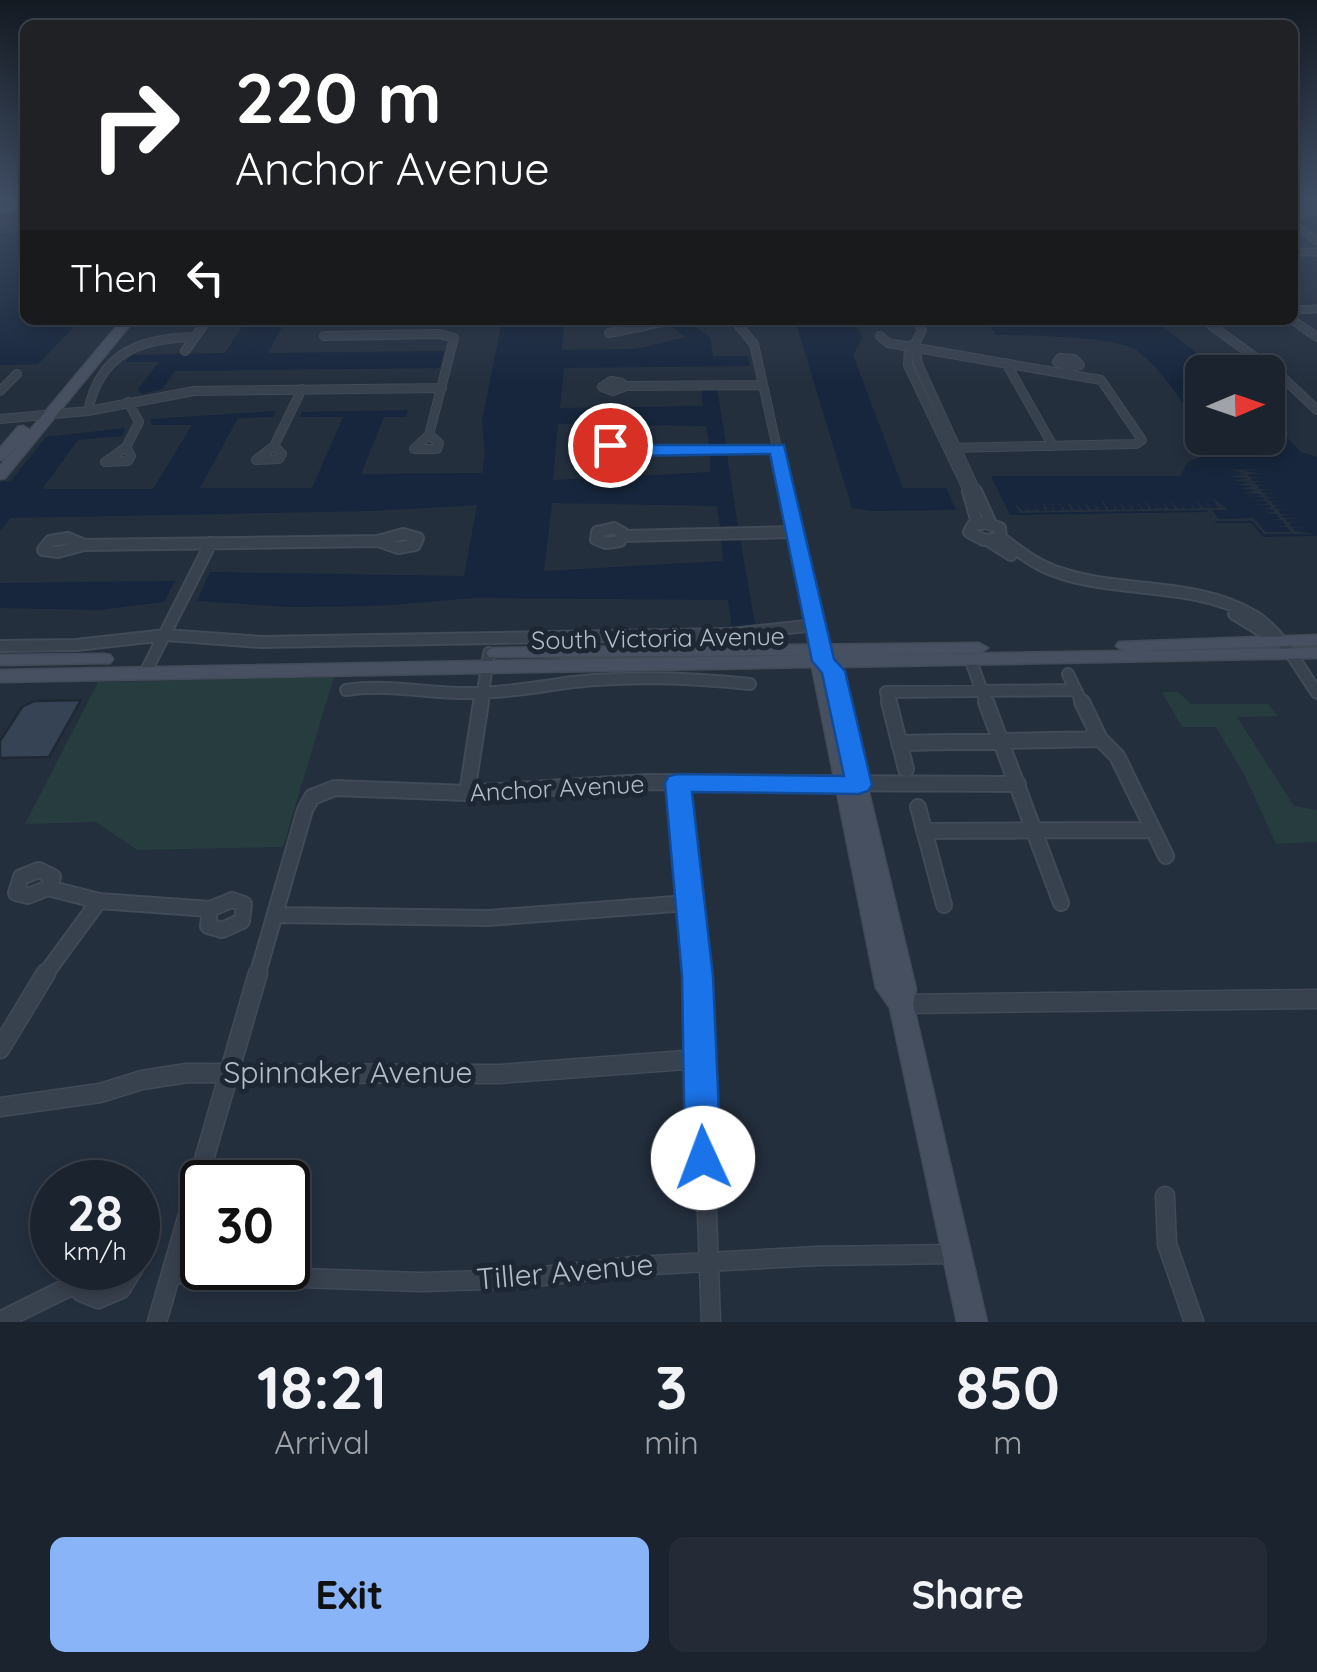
<!DOCTYPE html>
<html lang="en">
<head>
<meta charset="utf-8">
<style>
	body { margin:0; font-family:Quicksand,sans-serif; background:#242b36; color:#f1f3f6; height:100vh; display:flex; flex-direction:column; font-size:38px; white-space:nowrap }
	* { box-sizing:border-box; margin:0 }
	p { font-size:32px; color:#a0a4aa }
	.icon { flex:none; width:55px; height:55px; fill:none; stroke:currentColor; stroke-width:2; stroke-linecap:round; stroke-linejoin:round }
	.map { position:relative; height:1322px; overflow:hidden }
	.side { display:flex; flex-direction:column; background:#1b232e; flex:1 }
	.side>* { flex:none }
	.banner { position:absolute; left:20px; top:20px; width:1278px; height:305px; border-radius:15px; box-shadow:0 5px 15px #0003,0 0 0 2px #39404a; background:#202124; color:#fff; overflow:hidden }
	.needle { width:65px; rotate:88deg }
	.tools { position:absolute; left:1185px; top:355px; display:grid; gap:20px }
	.tools a { display:grid; place-items:center; width:100px; height:100px; border-radius:15px; background:#1b232e; box-shadow:0 5px 15px #0003,0 0 0 2px #39404a; font-size:50px }
	.speed { position:absolute; left:30px; top:1160px; display:flex; gap:20px; font-size:50px; font-weight:700; text-align:center }
	.speed>* { display:grid; place-content:center; width:130px; height:130px; border-radius:50%; background:#1b232e; box-shadow:0 5px 15px #0003,0 0 0 2px #39404a; line-height:1 }
	.speed small { font-size:25px; font-weight:400 }
	.speed .limit { border:5px solid #111; border-radius:15px; background:#fff; color:#111 }
	.pin { position:absolute; display:grid; place-items:center; width:85px; height:85px; color:#fff; margin:-42px; border:5px solid #fff; border-radius:50%; box-shadow:0 2px 10px #0007 }
	.me { position:absolute; width:110px; margin:-55px; rotate:358deg; stroke-linejoin:round; filter:drop-shadow(0 0 8px #0008) }
	.turn { display:flex; align-items:center; gap:35px; height:210px; padding:0 50px; font-size:45px }
	.turn .icon { width:130px; height:130px; stroke-width:2.5 }
	.turn b { display:block; font-size:70px; line-height:85px }
	.then { display:flex; align-items:center; height:95px; padding:0 50px; background:#0003; gap:20px; font-size:38px }
	.eta { display:flex; justify-content:space-evenly; align-items:center; height:170px; text-align:center }
	.eta b { font-size:60px; font-weight:700; line-height:70px }
	.primary-button { display:flex; gap:20px; margin-top:auto; padding:20px 50px }
	.primary-button a { flex:1; height:115px; border-radius:15px; background:#8ab4f8; color:#111; font-size:40px; font-weight:700; line-height:115px; text-align:center }
	.primary-button a+a { background:#242b36; color:#f1f3f6 }
	.map>svg:first-child { display:block }
	.green { fill:#263c3f }
	.water { fill:#17263c }
	.pier { fill:#242f3e }
	.building { fill:#364354; stroke:#1f2835; stroke-width:2.5 }
	.lines { fill:none; stroke-linecap:round; stroke-linejoin:round }
	.street-far4-casing { stroke:#414a57; stroke-width:9 }
	.street-far3-casing { stroke:#414a57; stroke-width:10 }
	.street-far2-casing { stroke:#414a57; stroke-width:14 }
	.street-far1-casing { stroke:#414a57; stroke-width:18 }
	.street-casing { stroke:#414a57; stroke-width:21 }
	.secondary-casing { stroke:#414a57; stroke-width:3 }
	.street-far4 { stroke:#38414e; stroke-width:6 }
	.street-far3 { stroke:#38414e; stroke-width:8 }
	.street-far2 { stroke:#38414e; stroke-width:10 }
	.street-far1 { stroke:#38414e; stroke-width:14 }
	.street { stroke:#38414e; stroke-width:18 }
	.secondary { fill:#465061; fill-rule:evenodd }
	.route { fill:#1a73e8; stroke:#114b97; stroke-width:2.5 }
	.labels { text-anchor:middle; stroke-width:10; stroke-linejoin:round; paint-order:stroke }
	.street-label { font-size:25px; fill:#b4bcc9; stroke:#1d2633 }
	.near-street-label { font-size:30px; fill:#b4bcc9; stroke:#1d2633 }
</style>
</head>
<body>
<div class="map">
<svg width="1317" height="1322" viewBox="0 0 1317 1322">
	<rect width="100%" height="100%" fill="#242f3e"/>
	<path class="green" d="M334 677 283 847 137 850 96 822 25 824 98 682Z
		M1162 692H1178L1191 704H1268L1278 716 1237 717 1294 806 1317 810V842L1276 844 1245 776 1216 727H1182Z"/>
	<path class="water" d="M0 233H25V320H301H286L268 353 444 351 440 368 175 371 162 389 142 394 138 389 159 362H125L133 355 225 353 246 321 78 323 38 364 0 365Z
		M502 320H564L562 350 636 349 686 337 669 325 687 321 710 337 713 356H748L750 366 564 368 560 408 703 406 701 388H717L726 444H709L706 426 558 424 553 480 710 472V454H727L738 526 720 527 717 506 552 503 544 571 723 561 721 538H740L755 624 732 628 728 600 474 598 378 606 289 607 197 601 210 572 464 576 477 505 372 511 11 518 0 531V482L11 481 46 437 125 428 122 436 78 440 42 489H153L192 425H151L150 419 276 411 273 417 238 418 200 488H312L343 417H300L302 412 408 410 406 417H384L361 474 482 473 485 456 482 421Z
		M795 320H853L863 337 853 355 903 488H946L956 510 870 511 852 508Z
		M1011 320H1154L1221 372H1202V428C1182 404 1162 368 1136 350 1117 336 1023 335 996 335L990 326Z
		M1268 418 1301 452 1317 457V536L1263 537 1251 523H1216L1208 512 1010 515 991 476H1180L1188 462 1220 450 1211 438H1268Z
		M175 581 164 602 99 610 0 608V583Z"/>
	<path class="pier" d="M1259 469 1244 471 1263 474H1248L1249 477 1266 478H1251L1252 481 1270 482H1255L1256 485 1273 486H1258L1259 489 1277 490H1261L1263 493 1280 494H1265L1266 497 1284 498H1268L1269 501 1287 502H1272L1273 505 1291 506H1275L1276 509 1294 510H1279L1280 514H1298L1282 515 1284 518 1302 519H1286L1287 522 1306 523H1289L1291 527H1310L1293 528 1295 531 1317 534H1264L1252 521H1214L1207 510 1020 513 1013 501 1022 511 1028 510 1024 501 1030 511 1037 510 1031 500 1039 511H1045L1042 500 1048 511 1054 510 1050 500 1056 511 1063 510 1057 500 1065 510H1071L1067 500 1074 510H1080L1074 500 1082 510H1088L1084 500 1091 510 1097 509 1091 500 1100 510H1106L1101 499 1109 510 1115 509 1110 499 1117 510 1123 509 1117 499 1126 510 1132 509 1127 499 1134 510 1141 509 1134 499 1143 509H1149L1143 499 1152 509 1158 508 1151 499 1160 509 1166 508 1160 499 1169 509H1175L1170 499 1178 509 1184 508 1177 498 1186 509 1193 508 1187 498 1195 509 1201 508 1194 498 1204 508H1210L1203 498 1212 508H1218L1213 498 1228 510H1213L1218 519 1254 518 1266 532H1291L1287 527 1276 526H1286L1282 520H1271L1280 519 1276 514 1260 513 1274 512 1273 509H1256L1271 508 1270 505H1253L1267 504 1266 501H1250L1264 500 1263 497H1246L1261 496 1260 494 1243 493 1256 490 1240 489 1253 486 1237 485 1250 482 1234 481 1247 478 1230 477 1244 474H1227L1242 473 1233 470Z"/>
	<path class="building" d="M81 700 49 757 0 758V741L22 707 34 701Z"/>
	<g class="lines">
		<g class="street-far4-casing">
			<path id="street-far4" d="M1292 201 1305 198
				M1292 215 1317 211
				M1292 224 1317 241
				M1292 252H1317
				M1292 310 1317 309
				M734 320 741 328
				M917 320 921 328
				M1204 320 1216 328
				M1292 320 1304 328
				M201 328 205 323
				M633 328 675 320"/>
		</g>
		<g class="street-far3-casing">
			<path id="street-far3" d="M739 326 754 344 787 493
				M920 326 922 330 915 344 909 346 908 365 969 493
				M1212 326 1280 375 1317 410
				M1301 326 1317 337
				M609 333 645 326
				M324 336 440 334 454 338 429 435
				M880 336 888 343 1101 380 1142 440 1136 444 948 448
				M915 344 918 364 977 493
				M185 351 203 326
				M1060 358 1074 359 1080 365 1069 367 1057 362Z
				M1006 363 1053 446
				M611 381 622 383 624 387 613 391 602 387Z
				M625 386 763 385
				M0 391 17 374
				M88 411C100 353 140 338 195 337
				M0 419 88 411 194 391 442 388
				M429 435 439 443 437 449H414Z
				M609 445 625 450 614 456 601 452Z
				M274 446 282 454 279 459 256 460Z
				M274 446 302 389
				M126 447 131 456 128 461 105 462Z
				M126 447 139 422 128 402
				M625 450 778 449"/>
		</g>
		<g class="street-far2-casing">
			<path id="street-far2" d="M786 491 820 647
				M968 491 977 523
				M976 491 991 524
				M986 523 1000 528 1001 538 984 540 969 532 973 525Z
				M614 528 623 533 620 541 606 543 596 539 597 532Z
				M403 534 418 538 415 545 398 548 378 541Z
				M623 536 795 532
				M68 538 84 545 58 552 43 550 50 541Z
				M1001 538C1020 552 1037 566 1060 573 1123 594 1195 581 1254 616 1282 634 1299 667 1317 693
				M989 541 1011 555
				M84 545 378 541
				M1234 614 1273 638
				M0 646 76 645 166 635 261 642 731 634 816 625
				M971 661 987 705
				M146 671 211 543
				M1068 674 1083 705
				M346 690C385 684 421 692 460 693 499 694 536 687 574 682 631 676 693 678 750 684
				M481 705 489 653
				M889 705 886 692 1076 690"/>
		</g>
		<g class="street-far1-casing">
			<path id="street-far1" d="M889 702 906 769
				M986 702 1061 903
				M1082 702 1100 739 1117 756 1166 856
				M899 743 1100 739
				M678 783 698 976
				M467 793 481 702
				M918 807 944 905
				M924 831 1153 830
				M39 870 53 877 48 888 28 896 16 893 21 877Z
				M48 888 99 901 210 909
				M232 900 244 904 242 921 222 930 208 926 210 909Z
				M278 915 488 918 688 903
				M44 976 99 901
				M257 976 305 810 312 797 335 788 467 793 645 782 1018 784"/>
		</g>
		<g class="street-casing">
			<path id="street" d="M698 973 711 1322
				M901 1004 1317 999
				M0 1049 46 973
				M0 1107 100 1093 142 1080 187 1073 499 1074 699 1059
				M1165 1196 1167 1244 1194 1322
				M81 1268 77 1283 81 1292 98 1299 121 1289 134 1268
				M173 1274 421 1282 516 1279 634 1266 817 1256 957 1254
				M0 1321 77 1283
				M157 1322 258 973"/>
		</g>
		<g class="secondary-casing">
			<path id="secondary" d="M25 204V210L0 212V206Z
				M122 320H134L5 478 0 479V466Z
				M23 426 30 430 5 459 0 460V448L18 427Z
				M1317 635V645L1138 651 1317 648V658L839 667 916 989 913 1004 987 1322H957L890 1008 876 988 812 667 0 682V670L813 655 489 657 486 653 489 649 495 648 979 643 988 648 979 653 830 656 1124 651 1116 646 1119 642Z
				M104 654 110 655 113 659 110 663 0 665V655Z"/>
		</g>
		<use href="#street-far4" class="street-far4"/>
		<use href="#street-far3" class="street-far3"/>
		<use href="#street-far2" class="street-far2"/>
		<use href="#street-far1" class="street-far1"/>
		<use href="#street" class="street"/>
		<use href="#secondary" class="secondary"/>
	</g>
	<linearGradient id="sky" x2="0" y2="1"><stop stop-color="#141a22"/><stop offset="0.52" stop-color="#3f4d63"/><stop offset="1" stop-color="#3f4d63" stop-opacity="0"/></linearGradient>
	<rect width="1317" height="383" fill="url(#sky)"/>
	<path class="route" d="M610 440 627 445H784L834 659 845 671 872 785 868 791 859 794 692 792 713 976 721 1158 715 1170 703 1175 691 1170 685 1158 682 976 665 783 669 776 678 774 844 776 822 673 812 661 770 454 625 456 603 449V441Z"/>
	<g class="labels">
		<g class="street-label">
			<text transform="translate(658 638) rotate(-1)" y="9">South Victoria Avenue</text>
			<text transform="translate(557 788) rotate(-3)" y="9">Anchor Avenue</text>
		</g>
		<g class="near-street-label">
			<text x="348" y="1083">Spinnaker Avenue</text>
			<text transform="translate(565 1272) rotate(-5)" y="10">Tiller Avenue</text>
		</g>
	</g>
</svg>
<div class="tools">
<a><svg class="needle" viewBox="-14 -14 28 28"><path d="M0-13l5 13h-10z" fill="#e53935"/><path d="M0 13l5-13h-10z" fill="#a0a4aa"/></svg></a>
</div>
<div class="speed"><div>28<small>km/h</small></div><div class="limit">30</div></div>
<div class="pin" style="left:610px;top:445px;background:#d93025"><svg class="icon" aria-label="arrive" viewBox="0 0 24 24"><path d="M6 21V4h12l-3 4 3 4H6"/></svg></div>
<svg class="me" style="left:703px;top:1158px" viewBox="-20 -20 40 40"><circle r="19" fill="#fff"/><path d="M0-13L10 11 0 6-10 11z" fill="#1a73e8"/></svg>
<div class="banner">
<div class="turn"><svg class="icon" aria-label="right" viewBox="0 0 24 24"><path d="M7 20v-9h11M14 6l5 5-5 5"/></svg><div><b>220 m</b>Anchor Avenue</div></div>
<div class="then">Then<svg class="icon" aria-label="left" viewBox="0 0 24 24"><path d="M17 20v-9H6M10 6l-5 5 5 5"/></svg></div>
</div>
</div>
<section class="side">
<div class="eta">
<div><b>18:21</b><p>Arrival</p></div>
<div><b>3</b><p>min</p></div>
<div><b>850</b><p>m</p></div>
</div>
<div class="primary-button"><a>Exit</a><a>Share</a></div>
</section>
</body>
</html>
